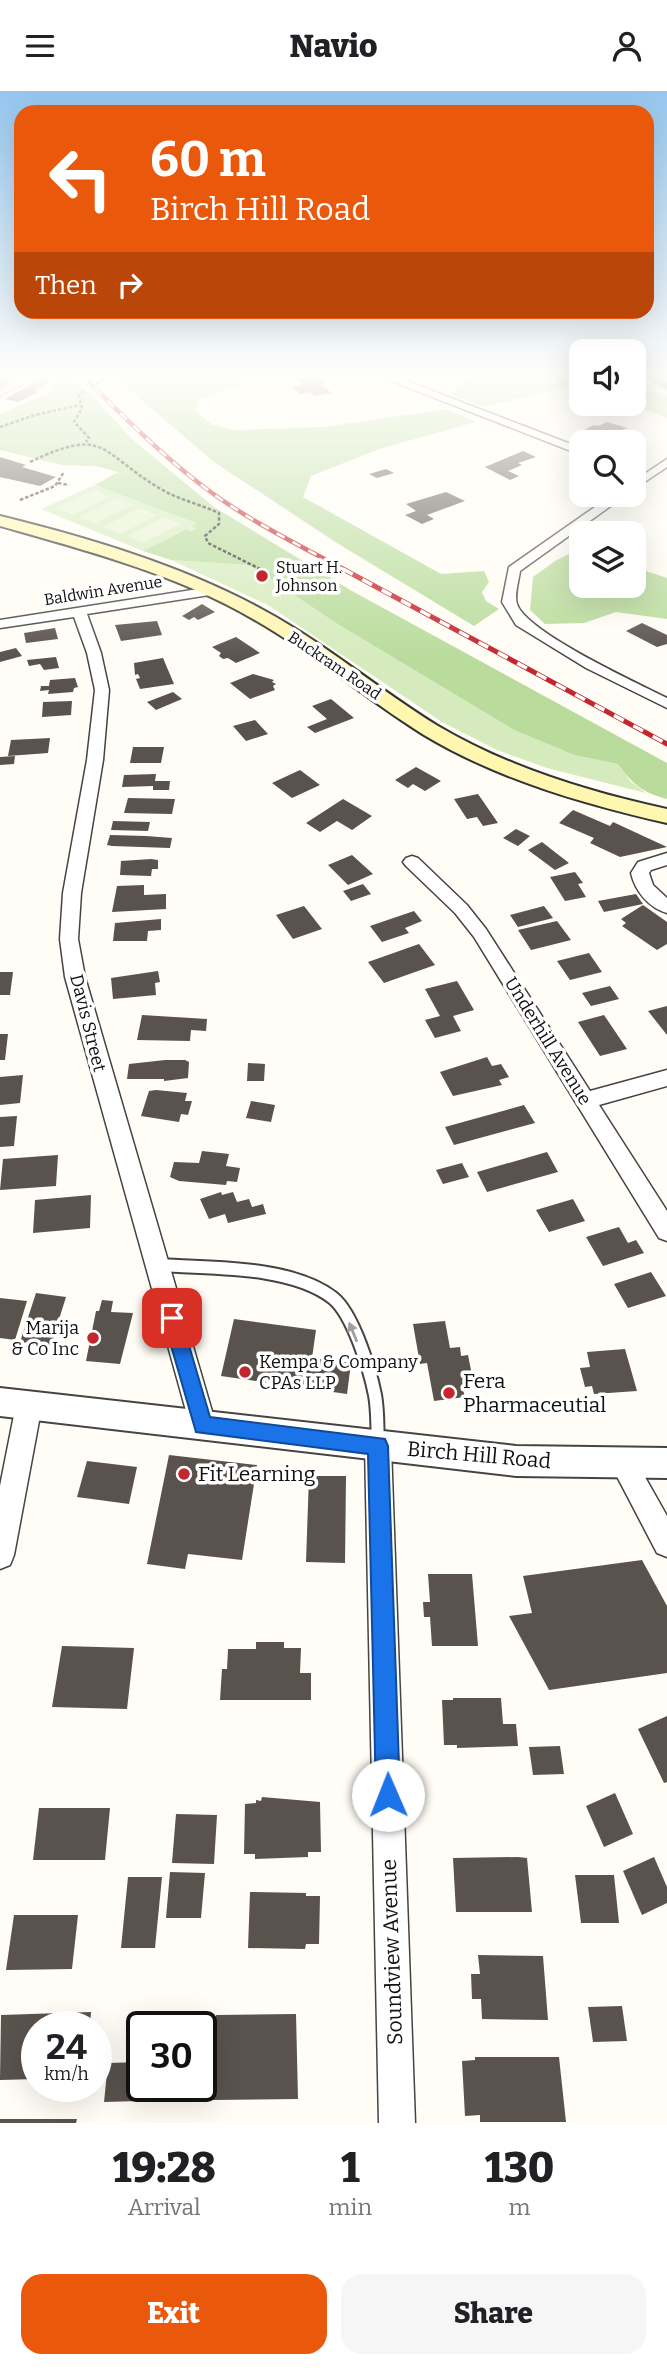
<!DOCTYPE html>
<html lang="en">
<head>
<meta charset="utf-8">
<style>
	body { margin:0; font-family:Bitter,serif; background:#f6f6f6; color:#202124; height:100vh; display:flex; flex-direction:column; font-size:26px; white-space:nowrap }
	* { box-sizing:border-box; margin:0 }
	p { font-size:23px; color:#757577 }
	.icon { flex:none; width:38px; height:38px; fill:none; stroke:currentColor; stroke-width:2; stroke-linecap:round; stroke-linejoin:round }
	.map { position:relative; height:2032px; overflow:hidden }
	.side { display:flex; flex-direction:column; background:#fff; flex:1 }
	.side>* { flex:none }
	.guide { position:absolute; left:14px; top:14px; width:640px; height:214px; border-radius:21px; box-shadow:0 7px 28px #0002; background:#ea580c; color:#fff; overflow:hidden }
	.buttons { position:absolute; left:569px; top:248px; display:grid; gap:14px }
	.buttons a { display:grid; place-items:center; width:77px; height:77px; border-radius:14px; background:#fff; box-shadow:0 7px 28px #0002; font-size:35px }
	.speed { position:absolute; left:21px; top:1920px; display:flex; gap:14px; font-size:35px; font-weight:700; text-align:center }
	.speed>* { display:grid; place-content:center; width:91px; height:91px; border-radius:50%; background:#fff; box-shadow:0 7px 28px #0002; line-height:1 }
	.speed small { font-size:18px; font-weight:400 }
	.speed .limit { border:4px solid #111; border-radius:10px; background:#fff; color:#111 }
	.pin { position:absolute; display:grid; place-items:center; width:60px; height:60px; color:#fff; margin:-30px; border-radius:14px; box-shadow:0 4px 10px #0006 }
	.me { position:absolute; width:77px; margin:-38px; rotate:359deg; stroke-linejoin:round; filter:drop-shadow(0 0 5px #0008) }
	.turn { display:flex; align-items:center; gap:24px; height:147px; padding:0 21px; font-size:32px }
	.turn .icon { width:91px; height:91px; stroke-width:2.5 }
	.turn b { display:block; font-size:49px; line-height:60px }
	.then { display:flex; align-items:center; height:66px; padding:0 21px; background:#0003; gap:14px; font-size:26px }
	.eta { display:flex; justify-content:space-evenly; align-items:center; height:119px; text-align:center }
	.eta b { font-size:42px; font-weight:800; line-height:49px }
	.action { display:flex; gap:14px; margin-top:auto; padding:14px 21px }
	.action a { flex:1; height:80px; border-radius:21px; background:#ea580c; color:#fff; font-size:28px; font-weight:800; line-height:80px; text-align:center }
	.action a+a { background:#f6f6f6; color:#202124 }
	header { display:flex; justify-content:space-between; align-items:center; height:91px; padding:0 21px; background:#fff; font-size:32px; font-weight:800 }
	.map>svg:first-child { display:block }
	.green { fill:#d5ebbd }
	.forest { fill:#b9dc9c }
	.pitch { fill:#e6f2cf }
	.building { fill:#5a524d }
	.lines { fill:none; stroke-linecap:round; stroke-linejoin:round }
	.service-far1-casing { stroke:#444; stroke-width:7 }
	.service-casing { stroke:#444; stroke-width:16 }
	.minor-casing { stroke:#444; stroke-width:3 }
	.tertiary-casing { stroke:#444; stroke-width:4 }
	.secondary-casing { stroke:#333; stroke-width:4 }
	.path { stroke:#333; stroke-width:2.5; stroke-dasharray:3.5 2; stroke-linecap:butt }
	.service-far1 { stroke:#fff; stroke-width:5 }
	.service { stroke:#fff; stroke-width:12 }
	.minor { fill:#fff; fill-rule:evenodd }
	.tertiary { fill:#fff; fill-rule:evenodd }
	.secondary { fill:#fff6b0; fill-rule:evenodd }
	.rail-far1-casing { stroke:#c4262e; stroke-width:4.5 }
	.rail-casing { stroke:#c4262e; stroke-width:5 }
	.rail-far1 { stroke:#fff; stroke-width:2.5; stroke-dasharray:9; stroke-linecap:butt }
	.rail { stroke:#fff; stroke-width:3.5; stroke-dasharray:11; stroke-linecap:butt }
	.oneway { fill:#a0a0a0 }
	.route { fill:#1a73e8; stroke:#114b97; stroke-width:2 }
	.poi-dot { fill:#c4262e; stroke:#fff; stroke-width:2.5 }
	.labels { text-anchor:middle; stroke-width:7; stroke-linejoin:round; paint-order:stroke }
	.far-poi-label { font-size:16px; fill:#111; stroke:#fff; text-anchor:start }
	.far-street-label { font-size:16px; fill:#111; stroke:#fff }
	.street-label { font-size:18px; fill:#111; stroke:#fff }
	.poi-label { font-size:18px; fill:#111; stroke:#fff; text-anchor:end }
	.near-poi-label { font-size:21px; fill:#111; stroke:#fff; text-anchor:start }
	.near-street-label { font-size:21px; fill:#111; stroke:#fff }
</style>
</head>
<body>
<header><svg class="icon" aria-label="menu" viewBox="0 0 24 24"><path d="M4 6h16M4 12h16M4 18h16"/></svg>Navio<svg class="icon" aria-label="person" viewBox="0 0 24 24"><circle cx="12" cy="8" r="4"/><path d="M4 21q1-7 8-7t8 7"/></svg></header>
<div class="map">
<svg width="667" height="2032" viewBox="0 0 667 2032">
	<rect width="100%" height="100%" fill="#fffdf5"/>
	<path class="green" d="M95 394 196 432 197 436 190 440 185 438 143 460 41 418Z
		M171 469 249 474 336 532 514 639 574 664 618 673 630 690 646 702 547 677 497 659 442 631 268 514Z"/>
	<path class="forest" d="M52 284H69L93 306 133 349 214 416 352 500 667 672V708C643 702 632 693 618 673L574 664 514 639 336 532 249 474 171 469 143 460 186 438 191 440 196 437 192 435 196 432 95 394 118 381 96 375 62 374 0 359V323L50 301 56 289Z
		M112 284H253L234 297 199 308 196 320 211 333 234 339 324 336 447 318 476 331 379 358 311 385 303 406 441 483 484 480 489 491 482 501 486 510 499 518 474 535 337 452 214 371Z
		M471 284H581V292L483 316 449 303Z
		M634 294 667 305V327L630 313H634Z
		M581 457V495H634V476L667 487V528L616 521 584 532 545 533 530 519 533 486 555 470Z"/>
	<path class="pitch" d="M94 399 110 406 73 424 56 417Z
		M116 408 133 414 95 432 79 426Z
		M140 417 157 424 120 443 103 436Z
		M164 426 181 433 144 452 127 445Z"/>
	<path class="building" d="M0 284H21L0 297Z
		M314 284 325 292 320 293 332 302 315 305 310 301 300 303 292 296 303 293 296 288Z
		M653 284H667V288L664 289 667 291V299L645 287Z
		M42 287 52 289 35 300 39 301 18 311 5 308Z
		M607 331 627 337 595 350 576 344 593 334 598 335Z
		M523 360 536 366 518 372 522 374 508 380 519 385 510 389 485 376Z
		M0 366 26 374 22 376 56 386 40 395 0 386Z
		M386 378 394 382 377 387 369 383Z
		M446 401 465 410 427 424 434 428 422 433 405 424 416 420 406 413Z
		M202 513 215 521 198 529 194 526 189 529 182 525Z
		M157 530 162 544 121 550 115 534Z
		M642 532 667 544V553L657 556 626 540Z
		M55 537 58 548 26 552 24 542Z
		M236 546 260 562 236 572 228 567 223 568 219 565 221 562 212 556Z
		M16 557 22 565 0 571V561Z
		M56 566 59 577 44 579 40 573 29 575 27 569Z
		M163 567 174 593 140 598 136 588 140 587 138 583 135 584 134 572Z
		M253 583 274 589 272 591 276 593 273 595 275 599 250 608 230 592Z
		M75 587 78 596 74 597 73 601 48 603 49 599 40 600 41 595H49L50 589Z
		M173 601 182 608 156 619 147 611Z
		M331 608 354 627 315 642 307 636 327 628 312 615Z
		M72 610 71 624 42 626 43 611Z
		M255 629 268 643 246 650 233 635Z
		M50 647 48 662 8 665 11 649Z
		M133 656H164L161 672H130Z
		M15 665 14 673 0 674V666Z
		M416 676 441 690 425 700 413 693 408 697 395 689Z
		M300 679 320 694 292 707 272 692Z
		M156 683 155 690H170L169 699H153V695L122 696 124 684Z
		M478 703 498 732 483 735 477 726 467 728 454 708Z
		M128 707 175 708 172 723 124 722Z
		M343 708 372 725 352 739 337 730 320 741 306 732Z
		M573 719 610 735 613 731 667 756 620 766 590 752 594 747 559 732Z
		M113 730 150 731 148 740 111 739Z
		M516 738 530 745 518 755 503 747Z
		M110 744 146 745 172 747 170 757 112 755 107 754Z
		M542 751 569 772 555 779 528 759Z
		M352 764 373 783 348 794 328 774Z
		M151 768 158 769V778H152L151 785 120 784 121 770Z
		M575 781 583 792 578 793 586 806 565 810 550 786Z
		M363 793 371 803 351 810 343 800Z
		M144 794V804L166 803V818L112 821 117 795Z
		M636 803 643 813 604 821 598 810Z
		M643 814 667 831V853L657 859 622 835 626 832 621 828Z
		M304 815 322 838 293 848 276 824Z
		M544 815 553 827 518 836 510 824Z
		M414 820 422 830 405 837 409 842 382 851 370 835Z
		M161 828V839L148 840 147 850H113L115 832Z
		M557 830 571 849 531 859 518 839Z
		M419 853 435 874 384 892 368 871Z
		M589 862 602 881 570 889 557 870Z
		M158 880 160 891 155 892 156 904 113 908 111 887Z
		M0 881H13L10 904H0Z
		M457 890 474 919 453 925 461 940 435 947 425 929 440 925 425 898Z
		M610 895 619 908 591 915 582 902Z
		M667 915V944L648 920Z
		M142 924 207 928 206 940 191 939 190 950 137 949Z
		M604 924 627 958 600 965 578 931Z
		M0 943H8L5 969H0Z
		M487 966 492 975 501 973 509 986 499 989 502 994 453 1005 440 981Z
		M165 969H185L189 971 188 987 164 990V988H127L129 973Z
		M248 972 265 973 264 990H247Z
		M23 984 20 1012 0 1014V986Z
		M156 999 187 1002 185 1010H192L188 1024 181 1023 179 1031 141 1025 149 1000Z
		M251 1010 275 1014 271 1031 246 1027Z
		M524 1014 535 1032 454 1054 445 1036Z
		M17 1025 14 1055 0 1056V1026Z
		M202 1060 229 1063 226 1075 240 1077 237 1091 227 1090 226 1094 179 1090 170 1086 174 1071 199 1072Z
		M547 1061 558 1081 487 1101 477 1081Z
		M58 1064 56 1095 0 1099 3 1068Z
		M462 1072 469 1086 443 1093 436 1079Z
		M221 1101 222 1104 233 1101 237 1111 249 1108 252 1116 263 1113 266 1123 228 1132 225 1123 209 1128 200 1108Z
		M91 1104 90 1137 33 1142 35 1109Z
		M573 1108 585 1130 549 1141 536 1119Z
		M619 1136 628 1152 636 1149 644 1162 603 1175 586 1146Z
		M651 1181 666 1205 628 1217 614 1193Z
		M36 1202 66 1206 51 1254 20 1251Z
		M0 1207 27 1210 15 1249 0 1247Z
		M102 1209 113 1210 111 1221 133 1222 120 1273 86 1270 96 1220H99Z
		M234 1228 316 1239 312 1267 351 1272 347 1303 221 1285Z
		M445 1230 450 1257 460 1256 461 1265 468 1264 474 1294 462 1295 465 1306 434 1310 427 1272 420 1273 413 1233Z
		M625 1258 637 1300 594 1303 592 1295 585 1296 580 1277 590 1276 587 1261Z
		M169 1364 257 1374 242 1469 188 1463 185 1478 147 1473Z
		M87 1370 137 1376 129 1413 77 1406Z
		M309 1385H346L345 1472 306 1471Z
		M642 1469 667 1515V1582L549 1599 509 1525 532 1522 523 1485Z
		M428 1483H472L478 1555H432L430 1526H424L423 1511H430Z
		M256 1551H284V1557H301L300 1582H311V1609H220L222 1578H227L228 1558H256Z
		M62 1555 134 1557 127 1618 52 1616Z
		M453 1607H501L503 1633H516L518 1655 457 1657V1654H444L442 1609H453Z
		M667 1625V1691L664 1692 638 1638Z
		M560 1655 564 1683 533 1684 529 1656Z
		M615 1702 633 1743 604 1756 586 1715Z
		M262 1706 320 1711 321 1761H308V1766L255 1768V1763H244L245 1713 256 1712V1709L261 1710Z
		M39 1717H110L105 1769H33Z
		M176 1723 217 1724 214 1773 172 1772Z
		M518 1766 527 1767 532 1821H456L453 1767Z
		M654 1766 667 1796V1812L642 1824 623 1780Z
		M170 1781 205 1782 201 1827H166Z
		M575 1784H614L619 1832H581Z
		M128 1786H162L155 1857H121Z
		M250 1801 306 1802V1805H320L319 1853H306L305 1858 248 1857Z
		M14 1824H78L72 1878 6 1879Z
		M478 1864 543 1865 548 1929 482 1928 481 1908H472L471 1883H480Z
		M622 1915 627 1950 593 1951 588 1916Z
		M91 1921 90 1936H37V1988L0 1989 1 1924Z
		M296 1923 298 2008 212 2009 216 1924Z
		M475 1966H559L566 2031H480V2024L465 2025 462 1970 475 1969Z
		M142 1971 139 2010 104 2011 108 1972Z
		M0 2028H77L76 2032H0Z"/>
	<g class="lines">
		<g class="service-far1-casing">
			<path id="service-far1" d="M0 302 35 284"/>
		</g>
		<g class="service-casing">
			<path id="service" d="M156 1174C207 1177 291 1174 333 1207 353 1223 370 1279 375 1304 378 1320 377 1336 378 1352"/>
		</g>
		<g class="minor-casing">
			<path id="minor" d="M376 284H391L581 357V364Z
				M667 368V376L634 398V390Z
				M612 404H626L520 480C519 489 514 504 517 513 526 541 637 592 667 607V617L586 577 516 534 502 511 509 476Z
				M211 496 218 500 216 503 87 523 101 562 109 599 103 669 81 802 78 848 85 886 216 1334 212 1343 203 1346 194 1343 190 1334 65 886 60 848 63 802 87 669 95 599 87 562 74 526 0 537V529Z
				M667 762V774L651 779 649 782 653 794 667 807V822C649 817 635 800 631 782L638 771Z
				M412 765 418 767 467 814 486 838 590 1000 667 979V995L599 1014 667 1120V1150L659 1147 474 846 455 822 406 775 403 771 406 767Z
				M29 1302 38 1305 42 1314 14 1464 10 1474 0 1478V1395L16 1314 20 1305Z
				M378 1342 387 1346 391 1355 415 2032H379L365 1355 369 1346Z
				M623 1359 632 1363 667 1425V1466L657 1462 610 1372 614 1363Z"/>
		</g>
		<g class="tertiary-casing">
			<path id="tertiary" d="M0 1297 516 1355 667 1357V1387L516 1385 0 1325Z"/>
		</g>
		<g class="secondary-casing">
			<path id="secondary" d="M0 425C89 447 184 475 265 520 326 553 379 599 438 635 507 676 589 701 667 718V732C584 713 497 688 424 644 366 608 313 562 253 528 176 483 85 459 0 435Z"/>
		</g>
		<path class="path" d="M96 293 110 284
			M84 300 79 304 82 317 74 331 89 347 86 351
			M0 336 35 324 80 314
			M30 371C106 335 98 360 159 397 177 408 199 413 219 422V433L205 445 208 452 268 482 270 485 264 488
			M58 392 69 394
			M20 409 55 395 64 381"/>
		<use href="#service-far1" class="service-far1"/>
		<use href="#service" class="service"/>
		<use href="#minor" class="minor"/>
		<use href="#tertiary" class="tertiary"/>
		<use href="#secondary" class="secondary"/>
		<g class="rail-far1-casing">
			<path id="rail-far1" d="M82 284C120 322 157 360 200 393 245 428 297 453 347 480"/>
		</g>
		<g class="rail-casing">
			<path id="rail" d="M343 478 667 653"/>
		</g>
		<use href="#rail-far1" class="rail-far1"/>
		<use href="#rail" class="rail"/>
	</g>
	<defs><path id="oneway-solid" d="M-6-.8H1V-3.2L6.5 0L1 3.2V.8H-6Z" transform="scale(1.75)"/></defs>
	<use class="oneway" href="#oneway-solid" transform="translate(353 1241) rotate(-112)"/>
	<linearGradient id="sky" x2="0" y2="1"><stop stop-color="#95c6ee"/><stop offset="0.5" stop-color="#fffefa"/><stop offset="1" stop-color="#fffefa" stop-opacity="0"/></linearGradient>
	<rect width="667" height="569" fill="url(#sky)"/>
	<path class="route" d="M172 1219 178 1221 181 1227 210 1326 385 1348 388 1355 400 1704 396 1712 388 1716 379 1712 376 1704 368 1363 196 1341 163 1227 165 1221Z"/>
	<g class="poi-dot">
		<circle cx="262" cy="485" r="7"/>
		<circle cx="93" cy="1247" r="7"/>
		<circle cx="245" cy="1281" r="7"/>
		<circle cx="449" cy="1302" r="7"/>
		<circle cx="184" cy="1383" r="7"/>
	</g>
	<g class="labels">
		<g class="far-poi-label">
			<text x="276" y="482">Stuart H.<tspan x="276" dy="18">Johnson</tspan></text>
		</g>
		<g class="far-street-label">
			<text transform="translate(103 499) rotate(-9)" y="6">Baldwin Avenue</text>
			<text transform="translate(335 574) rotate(34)" y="6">Buckram Road</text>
		</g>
		<g class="street-label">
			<text transform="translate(88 932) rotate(76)" y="6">Davis Street</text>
			<text transform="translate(548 950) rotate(58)" y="6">Underhill Avenue</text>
		</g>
		<g class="poi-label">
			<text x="79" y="1243">Marija<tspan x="79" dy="21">&amp; Co Inc</tspan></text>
			<text x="259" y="1277" text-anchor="start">Kempa &amp; Company<tspan x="259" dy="21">CPAs LLP</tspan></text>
		</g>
		<g class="near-poi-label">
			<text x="463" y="1297">Fera<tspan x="463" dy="24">Pharmaceutial</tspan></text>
			<text x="198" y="1390">Fit Learning</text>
		</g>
		<g class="near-street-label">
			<text transform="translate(479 1364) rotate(5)" y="7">Birch Hill Road</text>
			<text transform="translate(392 1861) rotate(-92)" y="7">Soundview Avenue</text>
		</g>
	</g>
</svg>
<div class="buttons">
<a><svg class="icon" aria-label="sound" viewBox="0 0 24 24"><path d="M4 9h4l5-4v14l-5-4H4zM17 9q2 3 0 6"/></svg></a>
<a><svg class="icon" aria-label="search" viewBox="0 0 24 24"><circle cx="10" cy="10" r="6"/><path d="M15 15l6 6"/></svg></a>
<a><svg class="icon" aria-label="layers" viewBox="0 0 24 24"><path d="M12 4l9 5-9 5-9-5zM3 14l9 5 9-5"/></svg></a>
</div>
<div class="speed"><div>24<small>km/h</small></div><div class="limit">30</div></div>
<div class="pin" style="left:172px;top:1227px;background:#d93025"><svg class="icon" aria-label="arrive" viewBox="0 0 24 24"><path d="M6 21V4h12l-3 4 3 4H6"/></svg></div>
<svg class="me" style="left:388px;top:1704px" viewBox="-20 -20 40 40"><circle r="19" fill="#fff"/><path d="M0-13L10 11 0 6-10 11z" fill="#1a73e8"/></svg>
<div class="guide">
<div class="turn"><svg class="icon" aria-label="left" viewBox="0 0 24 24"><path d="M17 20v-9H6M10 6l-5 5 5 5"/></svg><div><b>60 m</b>Birch Hill Road</div></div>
<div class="then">Then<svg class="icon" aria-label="right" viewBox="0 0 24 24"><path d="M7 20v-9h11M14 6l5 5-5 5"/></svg></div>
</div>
</div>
<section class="side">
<div class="eta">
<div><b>19:28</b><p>Arrival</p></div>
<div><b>1</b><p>min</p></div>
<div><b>130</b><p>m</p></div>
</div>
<div class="action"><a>Exit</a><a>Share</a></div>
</section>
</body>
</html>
